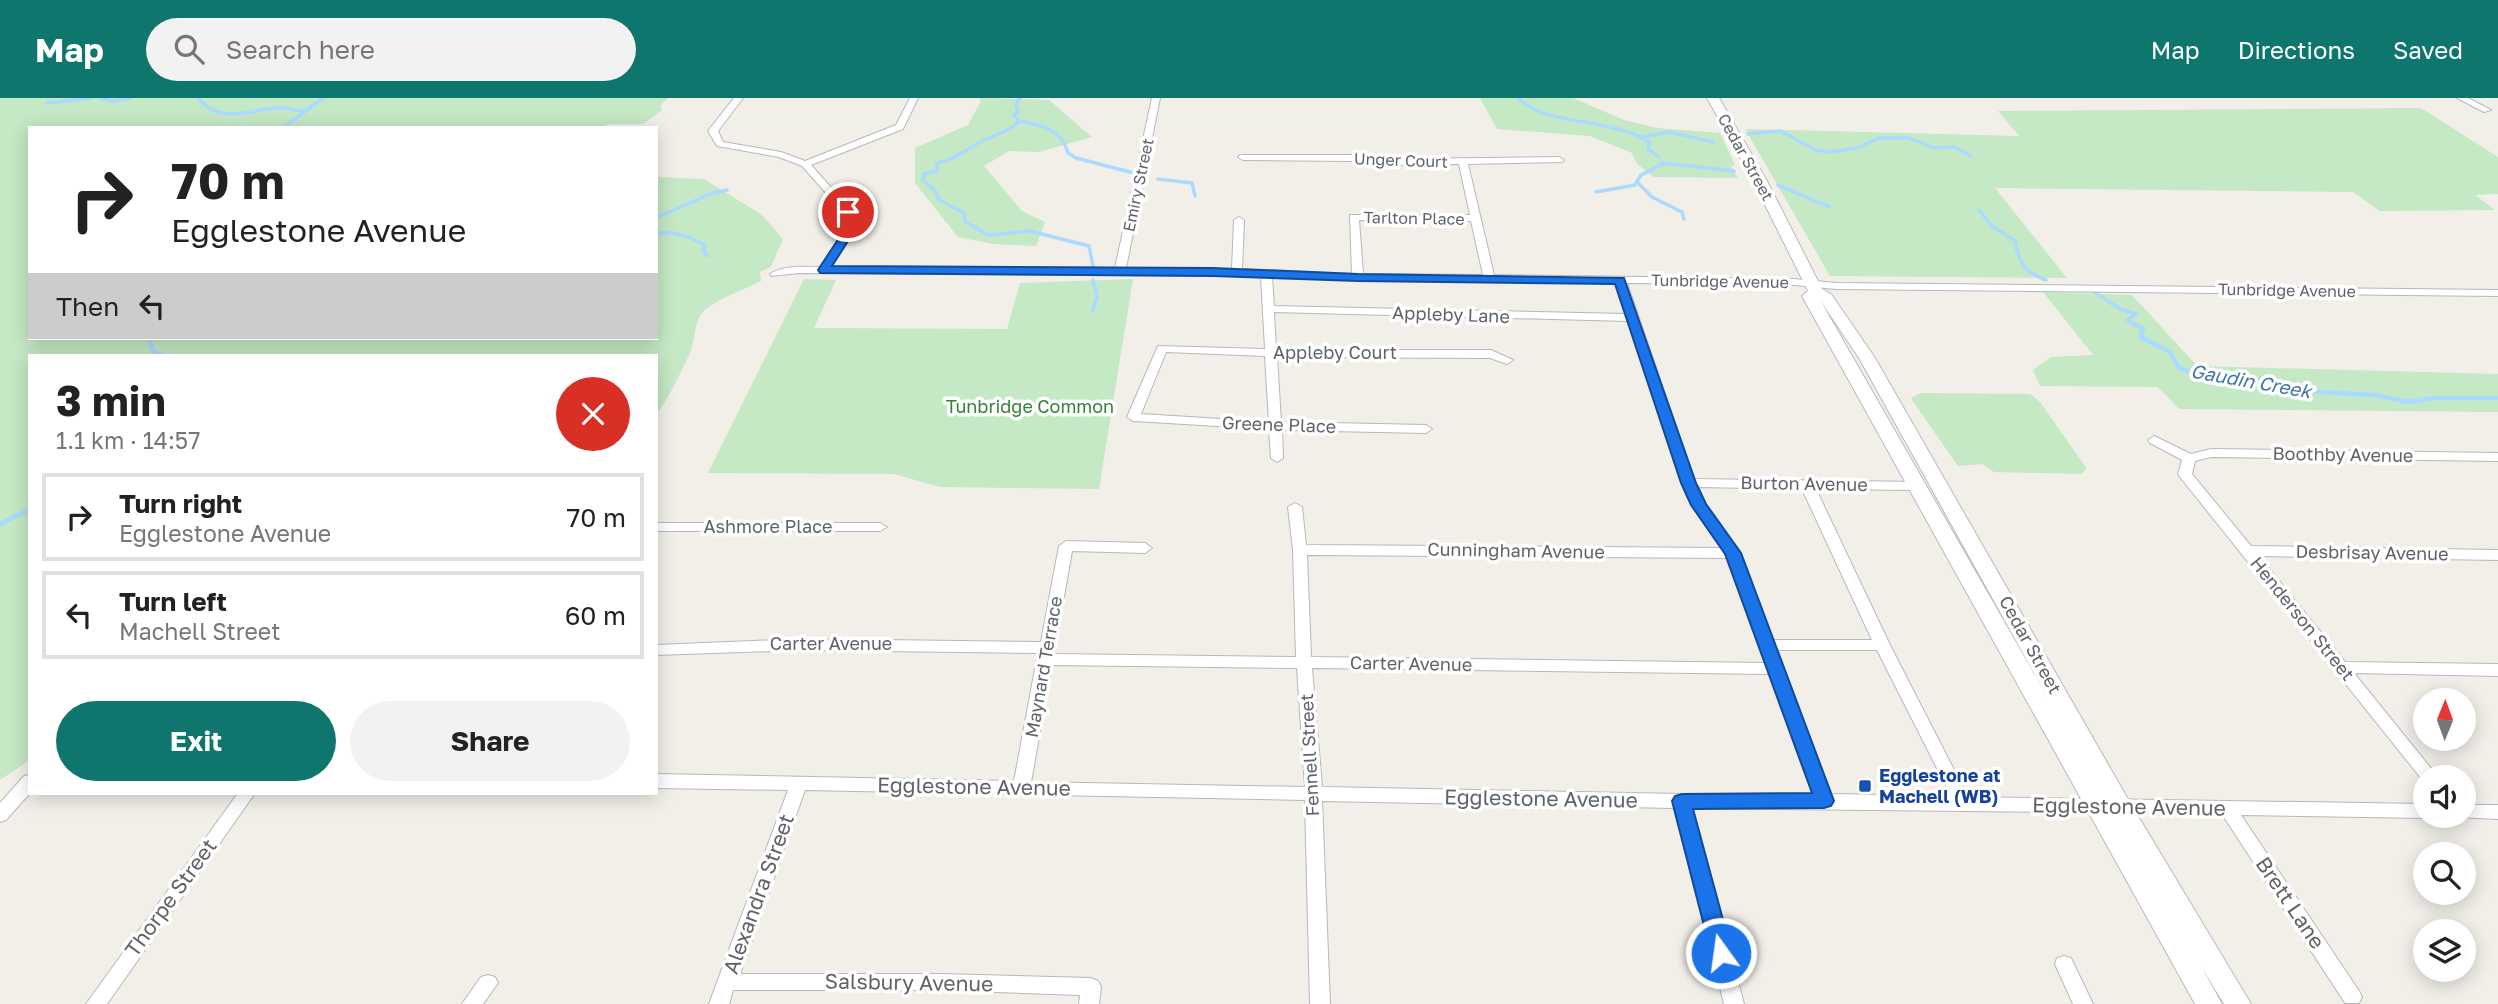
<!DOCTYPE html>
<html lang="en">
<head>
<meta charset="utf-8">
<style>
	body { margin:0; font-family:"Golos Text",sans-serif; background:#f2f2f2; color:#222; height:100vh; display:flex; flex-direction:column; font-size:26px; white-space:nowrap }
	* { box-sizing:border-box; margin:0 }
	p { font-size:23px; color:#767676 }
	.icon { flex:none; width:38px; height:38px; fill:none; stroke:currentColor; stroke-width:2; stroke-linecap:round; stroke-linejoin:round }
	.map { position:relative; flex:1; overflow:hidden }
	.details { position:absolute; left:28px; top:256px; width:630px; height:441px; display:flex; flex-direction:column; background:#fff; border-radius:0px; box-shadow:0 4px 18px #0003 }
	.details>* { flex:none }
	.top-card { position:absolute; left:28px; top:28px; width:630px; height:214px; border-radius:0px; box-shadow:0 4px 18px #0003; background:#fff; color:#222; overflow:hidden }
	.needle { width:46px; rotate:1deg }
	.buttons { position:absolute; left:2413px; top:590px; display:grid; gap:14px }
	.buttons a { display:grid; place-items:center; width:63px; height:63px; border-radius:50%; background:#fff; box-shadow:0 4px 18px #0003; font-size:35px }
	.pin { position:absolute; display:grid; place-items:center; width:60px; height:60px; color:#fff; margin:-30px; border:4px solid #fff; border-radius:50%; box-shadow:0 2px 7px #0007 }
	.me { position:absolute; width:77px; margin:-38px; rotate:346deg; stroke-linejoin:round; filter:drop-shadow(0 0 5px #0008) }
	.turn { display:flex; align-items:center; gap:24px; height:147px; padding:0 28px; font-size:32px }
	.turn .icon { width:91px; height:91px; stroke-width:2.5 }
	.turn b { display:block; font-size:49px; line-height:60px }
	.then { display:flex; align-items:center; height:66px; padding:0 28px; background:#0003; gap:14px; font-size:26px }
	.round { display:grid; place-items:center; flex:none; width:74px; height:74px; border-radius:37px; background:#f2f2f2 }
	.overview { display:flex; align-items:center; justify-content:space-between; height:119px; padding:0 28px }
	h1 { font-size:42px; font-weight:700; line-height:52px }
	.button { display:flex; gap:14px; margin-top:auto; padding:14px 28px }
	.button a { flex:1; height:80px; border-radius:42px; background:#0f766e; color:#fff; font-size:28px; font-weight:700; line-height:80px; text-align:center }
	.button a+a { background:#f2f2f2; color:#222 }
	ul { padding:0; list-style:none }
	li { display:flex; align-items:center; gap:21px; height:88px; margin:0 14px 10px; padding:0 14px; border:4px solid #e0e0e0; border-radius:0px }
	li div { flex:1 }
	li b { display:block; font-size:26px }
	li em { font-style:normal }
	header { display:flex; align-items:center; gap:42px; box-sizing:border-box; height:98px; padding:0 35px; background:#0f766e; color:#fff }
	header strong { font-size:33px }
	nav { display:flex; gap:38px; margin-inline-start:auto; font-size:24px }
	.search { width:490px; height:63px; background:#f2f2f2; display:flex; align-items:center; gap:18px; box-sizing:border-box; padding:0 24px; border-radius:38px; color:#767676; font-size:26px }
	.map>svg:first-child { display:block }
	.green { fill:#c5e8c5 }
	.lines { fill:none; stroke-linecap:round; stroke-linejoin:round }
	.stream-far1 { stroke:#aadaff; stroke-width:3.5 }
	.stream { stroke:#aadaff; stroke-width:4.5 }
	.minor-casing { stroke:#b5b8bc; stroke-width:2 }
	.secondary-casing { stroke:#b6babf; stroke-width:2 }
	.minor { fill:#fff; fill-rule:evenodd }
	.secondary { fill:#fff; fill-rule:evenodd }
	.route { fill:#1a73e8; stroke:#114b97; stroke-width:2 }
	.transit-dot { fill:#1a4fb4; stroke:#fff; stroke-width:2.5 }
	.labels { text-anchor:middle; stroke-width:7; stroke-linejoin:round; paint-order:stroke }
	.far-street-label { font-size:16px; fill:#5f6368; stroke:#fff }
	.street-label { font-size:18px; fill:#5f6368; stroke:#fff }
	.park-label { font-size:18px; fill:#348238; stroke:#fff }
	.transit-label { font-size:18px; font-weight:bold; fill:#164399; stroke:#fff; text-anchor:start }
	.water-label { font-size:19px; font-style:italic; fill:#4174aa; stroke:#fff }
	.near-street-label { font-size:21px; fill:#5f6368; stroke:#fff }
</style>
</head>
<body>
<header>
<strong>Map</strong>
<div class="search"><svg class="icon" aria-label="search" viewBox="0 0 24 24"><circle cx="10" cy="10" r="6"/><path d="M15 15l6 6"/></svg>Search here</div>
<nav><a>Map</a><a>Directions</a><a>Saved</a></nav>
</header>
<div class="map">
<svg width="2498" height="906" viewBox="0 0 2498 906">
	<rect width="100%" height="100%" fill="#f1efe8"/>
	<path class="green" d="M0 0H668L661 7 662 12 643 26H610L596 30H30V240H656V79L704 81 762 117 783 141 771 169 760 174 761 183C746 191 714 202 703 214 693 226 696 241 690 255 679 277 671 297 656 317V257H30V662L0 682Z
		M979 0 1049 2 1092 39 1039 54 1009 53 984 68 1022 113 1045 124 1036 148 993 146 958 139 915 85V50L968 27 981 3Z
		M1480 0H1573L1624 22 1657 30 1720 35 1735 67 1731 68 1738 80 1654 79 1637 66 1632 55 1590 38 1497 31Z
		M2421 10 2498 59V96L2475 97 2495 112 2380 113 2353 94 1995 90 2067 180 1830 178 1745 31 2019 38 1998 13Z
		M804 181 836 182 814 230 1007 231 1020 185 1133 181 1099 391 940 389 894 376 708 375Z
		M2043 194 2132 197 2197 268 2498 276V314L2179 311 2158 289 2040 288 2033 272 2051 259 2093 257Z
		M1921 295 2030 296 2040 304 2087 371 2081 376 1994 374 1982 366 1958 368 1912 302 1911 300Z"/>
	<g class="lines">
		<path class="stream-far1" d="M100 0 113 3 130 0
			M198 0C220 26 245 13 275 10 284 9 293 12 302 13
			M1020 0 1016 6 1018 14 1014 17 1019 23C1009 34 997 36 984 42 967 50 956 62 937 65V73L924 76 923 82 937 95 938 101 964 115 965 124 989 137 1030 133 1089 148 1093 168
			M1518 0C1548 30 1613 18 1650 45L1648 51 1659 59
			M47 5 92 0
			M1019 23C1041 27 1062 31 1068 55L1076 60 1134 75
			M283 30 323 0
			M1748 36 1781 33 1815 52 1830 54 1858 50 1879 40H1909L1934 50 1954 49 1971 58
			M1642 39 1669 34 1713 44
			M1662 65 1734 73
			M1158 81 1192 85 1195 98
			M1637 84 1652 99 1682 114 1684 121
			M1778 87 1829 109
			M1596 94 1635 87 1641 77 1663 66
			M1979 112 1992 128 2015 143C2019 166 2025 174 2046 182
			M656 120 710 96 727 92
			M656 135C675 133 690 138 706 148L703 152 707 158
			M1093 182 1097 198 1093 213
			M2094 194 2120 211 2136 216 2127 222 2137 228"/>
		<path class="stream" d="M2134 226 2143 231 2141 239 2170 254 2179 270 2200 277H2240L2303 293 2374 297 2408 304 2434 300H2498
			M152 240 150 245 153 253 162 257
			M0 426 30 411"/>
		<g class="minor-casing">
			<path id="minor" d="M734 0H743L718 33 723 44 781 54 805 63 896 27 910 0H918L903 31 811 67 853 114 851 137 831 169 1115 170 1152 0H1160L1126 170 1232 171 1234 122 1239 119 1244 122 1242 171 1352 176 1350 117H1470L1459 66 1402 67 1355 63 1243 62 1238 59 1240 57H1355L1402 61 1559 59 1564 62 1562 64 1468 66 1494 177 1794 181 1836 185 2498 192V198L1836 191 1794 187 1627 185 1694 381 1919 384 1926 388 1919 392 1816 391 1890 547 1968 699 2426 706V718H2432L2426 720 2241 717 2359 893 2362 899 2359 905H2345L2222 716 1692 710 1744 906H1724L1675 710 1322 703 1330 906H1310L1305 702 805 692 740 876H941L1091 880 1098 883 1101 889 1099 906H1079L1080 897 941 892H733L729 906H709L788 692 656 690V676L1014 683 1038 555 803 552 656 557V547L803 541 1041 544 1059 448 1066 443 1145 445 1152 450 1145 455 1072 453 1054 556 1296 559 1293 452 1288 409 1295 405 1302 409 1306 447 1722 450 1692 407 1682 385 1628 223 1274 214 1276 252H1491L1513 262 1507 266 1490 260 1277 259 1281 324 1426 327 1432 331 1426 335 1282 332 1283 360 1277 364 1271 360 1269 331 1133 323 1127 319 1158 248 1265 251 1261 178 799 175 771 178 770 176C783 167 805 169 821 169L841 137 843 114 802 68 779 59 717 48 708 33ZM1359 122 1471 123 1483 177 1363 176ZM1272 179 1358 182 1616 185 1626 216 1274 208ZM1166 254 1265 258 1269 324 1141 316ZM1698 389 1802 391 1872 542H1772L1740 455 1705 406ZM1307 457 1728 460 1766 565 1311 559ZM1776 552H1877L1951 698 1830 696ZM1052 567 1297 570 1305 689 1031 684ZM1312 570 1770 576 1813 696H1682L1322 689Z
				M2457 0H2468L2491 12 2484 14Z
				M2154 338 2191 356 2211 351 2498 355V363L2211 359 2195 363 2192 376 2251 448 2498 452V462L2259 458 2345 564 2498 566V578L2354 575 2438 679H2426L2424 684 2180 379 2178 376 2182 362 2150 345 2148 342Z
				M656 425H880L887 429 880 433H656Z
				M30 677V695L6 722 0 724V705L24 678Z
				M238 695H255L107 906H86Z
				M2464 707H2498V721L2458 719 2464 718Z
				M2064 858 2071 860 2093 906H2073L2055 866 2057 860Z
				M488 877 495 879 498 885 483 906H462L481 879Z"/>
		</g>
		<g class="secondary-casing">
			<path id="secondary" d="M1707 0H1719L1766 81 1822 191 1831 196 1875 260 2129 703 2251 906H2224L2201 868 2222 906H2195L1802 198 1808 193 1752 81ZM1820 202 1859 260 2049 602Z"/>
		</g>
		<use href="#minor" class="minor"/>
		<use href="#secondary" class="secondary"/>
	</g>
	<path class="route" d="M844 112 854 114 852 137 832 168 1213 170 1358 176 1624 180 1696 385 1706 406 1741 455 1834 703 1831 708 1824 710 1693 711 1732 855 1729 862 1721 865 1714 862 1711 855 1672 703 1675 698 1682 696 1812 695 1725 456 1691 407 1681 385 1615 186 1358 183 1213 178 820 175 818 172 841 137Z"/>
	<rect class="transit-dot" x="1858" y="681" width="14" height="14" rx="3.5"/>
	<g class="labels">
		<g class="far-street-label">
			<text transform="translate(1746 59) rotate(61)" y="6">Cedar Street</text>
			<text transform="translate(1401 62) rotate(2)" y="6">Unger Court</text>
			<text transform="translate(1138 87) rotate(-78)" y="6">Emiry Street</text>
			<text transform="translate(1414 120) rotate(1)" y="6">Tarlton Place</text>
			<text transform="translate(1720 183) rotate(1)" y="6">Tunbridge Avenue</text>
			<text transform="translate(2287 192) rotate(1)" y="6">Tunbridge Avenue</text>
		</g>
		<g class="street-label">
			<text transform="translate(1451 217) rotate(2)" y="6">Appleby Lane</text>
			<text x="1335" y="261">Appleby Court</text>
			<text transform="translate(1279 327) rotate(2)" y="6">Greene Place</text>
			<text transform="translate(2343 357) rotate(1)" y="6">Boothby Avenue</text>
			<text transform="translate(1804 386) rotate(1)" y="6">Burton Avenue</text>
			<text x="768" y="435">Ashmore Place</text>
			<text transform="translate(1516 453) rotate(1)" y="6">Cunningham Avenue</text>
			<text transform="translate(2372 455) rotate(1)" y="6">Desbrisay Avenue</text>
			<text transform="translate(2302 521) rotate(51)" y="6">Henderson Street</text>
			<text x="831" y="552">Carter Avenue</text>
			<text transform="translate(2030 547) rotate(61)" y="6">Cedar Street</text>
			<text transform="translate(1411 566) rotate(1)" y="6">Carter Avenue</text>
			<text transform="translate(1044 569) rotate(-80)" y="6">Maynard Terrace</text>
			<text transform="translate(1310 657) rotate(-93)" y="6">Fennell Street</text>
		</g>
		<g class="park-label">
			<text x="1030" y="315">Tunbridge Common</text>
		</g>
		<g class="transit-label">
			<text x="1879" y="684">Egglestone at<tspan x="1879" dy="21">Machell (WB)</tspan></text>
		</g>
		<g class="water-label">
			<text transform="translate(2251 283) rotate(10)" y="7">Gaudin Creek</text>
		</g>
		<g class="near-street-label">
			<text transform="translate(974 689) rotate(1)" y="7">Egglestone Avenue</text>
			<text transform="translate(1541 701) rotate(1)" y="7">Egglestone Avenue</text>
			<text transform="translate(2129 709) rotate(1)" y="7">Egglestone Avenue</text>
			<text transform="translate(759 796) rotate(-70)" y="7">Alexandra Street</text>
			<text transform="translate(171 800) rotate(-54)" y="7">Thorpe Street</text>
			<text transform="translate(2290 805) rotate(56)" y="7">Brett Lane</text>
			<text transform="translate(909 885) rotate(1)" y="7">Salsbury Avenue</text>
		</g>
	</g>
</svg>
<div class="buttons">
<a><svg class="needle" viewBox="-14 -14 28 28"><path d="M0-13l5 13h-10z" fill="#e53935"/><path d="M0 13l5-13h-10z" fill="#767676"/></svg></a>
<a><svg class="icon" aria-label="sound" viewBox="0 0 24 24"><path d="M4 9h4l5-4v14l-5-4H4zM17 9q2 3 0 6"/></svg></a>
<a><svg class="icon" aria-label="search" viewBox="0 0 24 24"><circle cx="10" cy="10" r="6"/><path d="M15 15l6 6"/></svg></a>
<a><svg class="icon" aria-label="layers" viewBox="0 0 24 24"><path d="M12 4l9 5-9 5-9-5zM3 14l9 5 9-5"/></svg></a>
</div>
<div class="pin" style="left:848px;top:114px;background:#d93025"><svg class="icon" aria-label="arrive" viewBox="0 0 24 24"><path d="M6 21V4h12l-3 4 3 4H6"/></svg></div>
<svg class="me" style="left:1721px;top:855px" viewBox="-20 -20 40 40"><circle r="17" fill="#1a73e8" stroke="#fff" stroke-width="3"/><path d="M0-11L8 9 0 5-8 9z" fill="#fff"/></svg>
<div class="top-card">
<div class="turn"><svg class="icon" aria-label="right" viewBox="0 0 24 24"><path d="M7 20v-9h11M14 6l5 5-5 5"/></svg><div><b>70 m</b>Egglestone Avenue</div></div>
<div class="then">Then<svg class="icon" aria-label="left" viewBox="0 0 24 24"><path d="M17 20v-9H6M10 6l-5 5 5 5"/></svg></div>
</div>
<section class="details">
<div class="overview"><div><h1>3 min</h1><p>1.1 km · 14:57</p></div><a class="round" style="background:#d93025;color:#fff"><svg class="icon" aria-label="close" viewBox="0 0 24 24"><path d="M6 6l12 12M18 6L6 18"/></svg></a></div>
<ul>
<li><svg class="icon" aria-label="right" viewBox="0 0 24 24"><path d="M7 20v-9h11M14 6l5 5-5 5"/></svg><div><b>Turn right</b><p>Egglestone Avenue</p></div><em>70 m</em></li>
<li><svg class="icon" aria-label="left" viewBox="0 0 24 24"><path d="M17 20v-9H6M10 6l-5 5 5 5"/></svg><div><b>Turn left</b><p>Machell Street</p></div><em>60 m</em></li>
</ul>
<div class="button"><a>Exit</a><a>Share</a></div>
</section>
</div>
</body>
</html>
